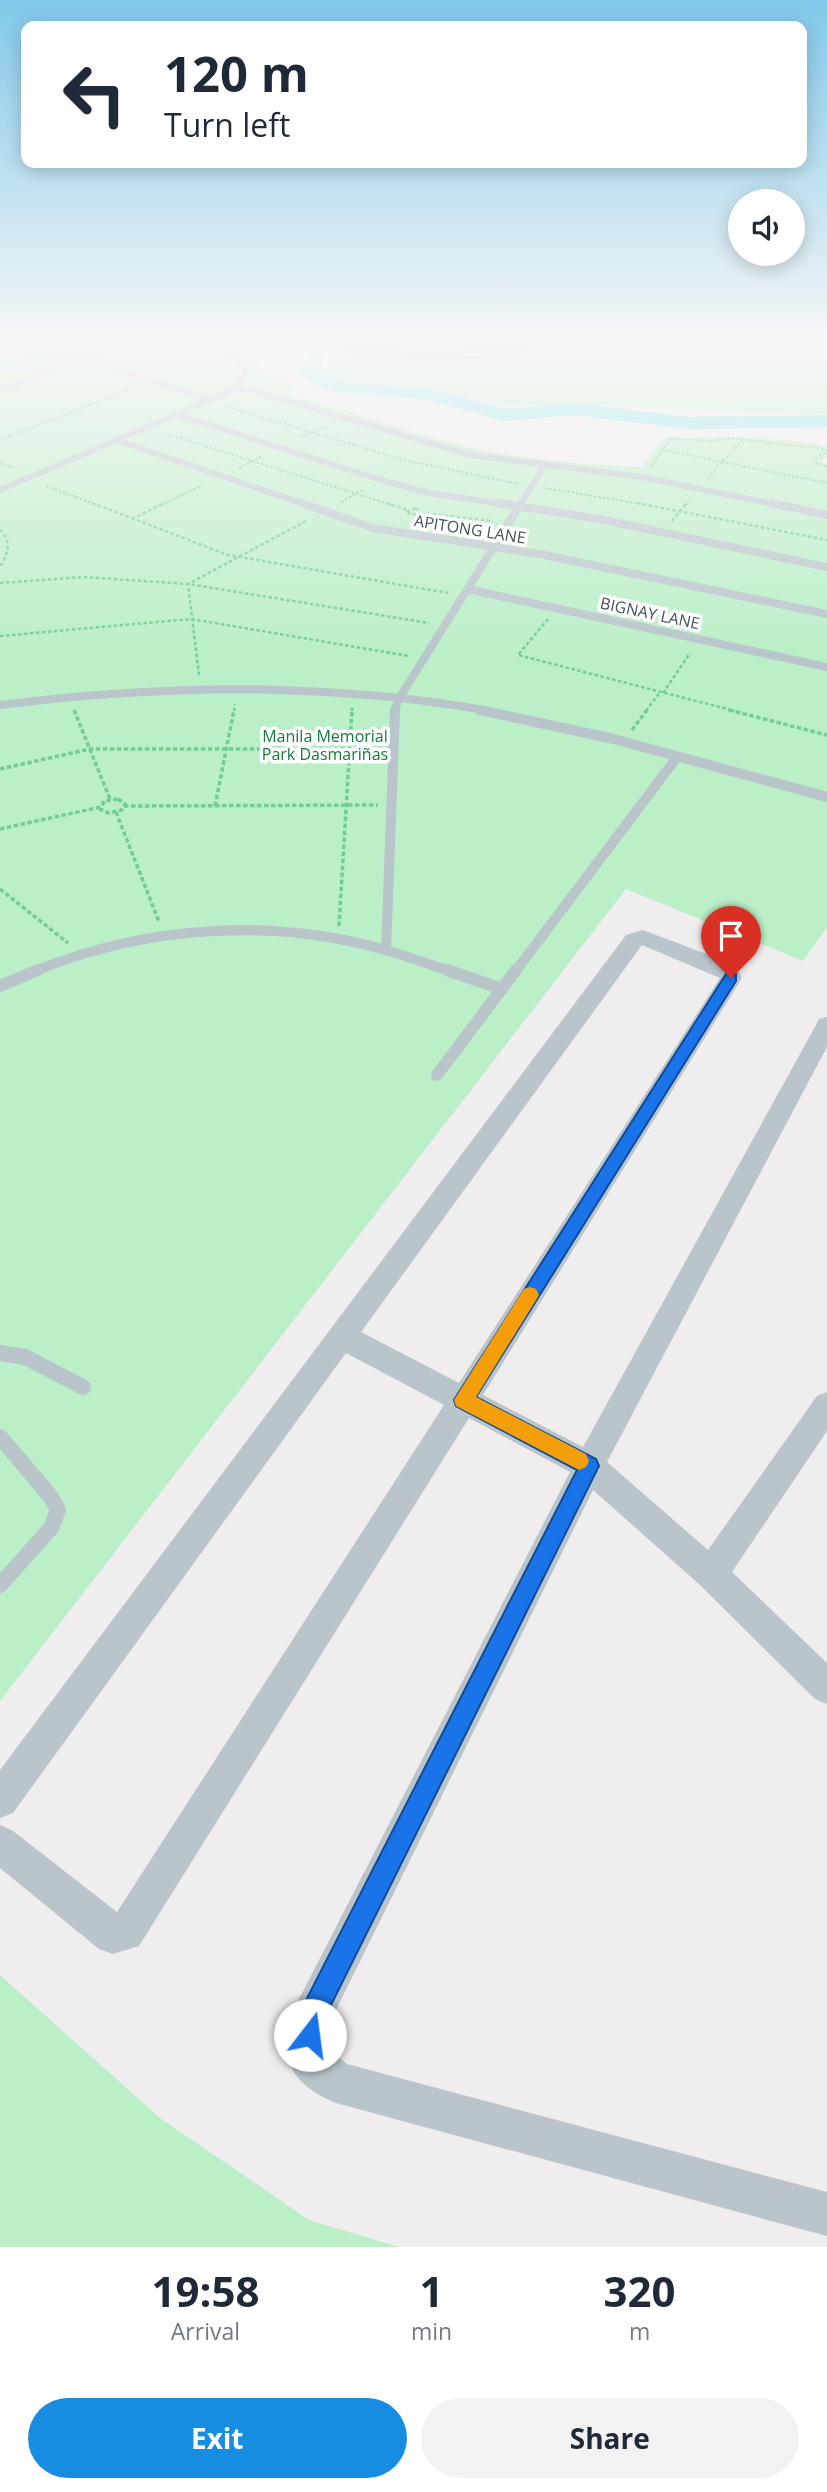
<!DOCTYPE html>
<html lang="en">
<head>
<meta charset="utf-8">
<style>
	body { margin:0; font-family:"Open Sans",sans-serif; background:#f2f2f3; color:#1f2937; height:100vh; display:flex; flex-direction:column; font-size:26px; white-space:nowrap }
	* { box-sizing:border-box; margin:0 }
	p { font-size:23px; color:#747a83 }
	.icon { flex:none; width:38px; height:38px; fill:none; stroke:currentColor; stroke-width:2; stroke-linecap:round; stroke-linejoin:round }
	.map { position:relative; height:2247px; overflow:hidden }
	.drawer { display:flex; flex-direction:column; background:#fff; flex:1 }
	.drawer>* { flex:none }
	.top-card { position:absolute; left:21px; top:21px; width:786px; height:147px; border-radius:14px; box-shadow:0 4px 18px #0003; background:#fff; color:#1f2937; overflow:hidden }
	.fabs { position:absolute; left:728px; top:189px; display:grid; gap:14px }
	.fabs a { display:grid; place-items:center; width:77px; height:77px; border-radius:50%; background:#fff; box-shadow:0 4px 18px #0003; font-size:35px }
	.pin { position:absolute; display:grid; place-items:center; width:60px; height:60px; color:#fff; margin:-72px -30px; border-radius:50% 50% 50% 0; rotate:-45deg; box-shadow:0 0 7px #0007 }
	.pin .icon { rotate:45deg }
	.me { position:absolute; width:77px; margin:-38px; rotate:15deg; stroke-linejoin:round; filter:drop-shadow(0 0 5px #0008) }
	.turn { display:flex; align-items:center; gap:24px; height:147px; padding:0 28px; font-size:32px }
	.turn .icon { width:91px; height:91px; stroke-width:2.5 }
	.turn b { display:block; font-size:49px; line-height:60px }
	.eta { display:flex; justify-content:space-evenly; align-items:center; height:119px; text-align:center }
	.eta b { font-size:42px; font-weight:700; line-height:49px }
	.cta { display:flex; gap:14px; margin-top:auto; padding:14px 28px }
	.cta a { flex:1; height:80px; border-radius:42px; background:#168de1; color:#fff; font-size:28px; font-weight:700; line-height:80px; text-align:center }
	.cta a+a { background:#f2f2f3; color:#1f2937 }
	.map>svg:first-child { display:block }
	.green { fill:#baefc7 }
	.water { fill:#87e7ed }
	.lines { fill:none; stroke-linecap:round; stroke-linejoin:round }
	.river { fill:#87e7ed; fill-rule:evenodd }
	.highway-casing { stroke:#6f93a9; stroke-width:2 }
	.path-far2 { stroke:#72cd93; stroke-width:2; stroke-dasharray:2.5 2; stroke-linecap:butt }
	.path-far1 { stroke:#72cd93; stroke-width:2.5; stroke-dasharray:3.5 2.5; stroke-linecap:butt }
	.path { stroke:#72cd93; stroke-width:3.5; stroke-dasharray:4.5 2.5; stroke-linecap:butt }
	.lane-far4 { stroke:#b9c5cb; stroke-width:6 }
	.lane-far3 { stroke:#b9c5cb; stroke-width:8 }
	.lane-far2 { stroke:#b9c5cb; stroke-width:10 }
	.lane-far1 { stroke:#b9c5cb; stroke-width:12 }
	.lane { stroke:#b9c5cb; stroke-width:16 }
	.street { fill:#b9c5cb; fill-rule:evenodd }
	.highway { fill:#84a8bd; fill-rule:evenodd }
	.route { fill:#1a73e8; stroke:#114b97; stroke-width:2 }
	.slow { fill:#f59e0b }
	.labels { text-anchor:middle; stroke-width:7; stroke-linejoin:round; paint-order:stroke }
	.far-street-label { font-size:16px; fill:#45545b; stroke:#fff }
	.far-park-label { font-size:16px; fill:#157d3a; stroke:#fff }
</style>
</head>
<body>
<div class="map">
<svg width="827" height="2247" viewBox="0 0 827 2247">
	<rect width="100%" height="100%" fill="#f0edee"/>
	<path class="green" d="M0 342H301L258 353 261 374 295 386 284 395C343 406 398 429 455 444 517 460 579 464 642 467L665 437C718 440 774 433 827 447V457L820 462 827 464V927L803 961 626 889 0 1701Z
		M563 342H827V415L568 404 502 406 470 396 434 389 348 381 325 369 327 357 338 350C372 354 405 359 440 359 481 359 522 348 563 342Z
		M0 1975 160 2118 309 2220 399 2247H0Z"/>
	<path class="water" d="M59 342H88L60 352 75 351 72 357 17 372 0 369V365L19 368 40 362 39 356 21 360 15 358 37 345Z"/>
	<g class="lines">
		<path class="river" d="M314 342H330L331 344 325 353 320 373 351 383 434 389 505 409 573 403 689 417 827 415V427L689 429 573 415 505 421 423 399 337 392 316 386 300 375 307 353Z"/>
		<g class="highway-casing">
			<path id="highway" d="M324 342C360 339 398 350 436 349 474 348 511 339 548 342L546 346C474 363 398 363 326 346Z"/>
		</g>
		<path class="path-far2" d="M227 407 408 461 519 484
			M167 434 392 505
			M298 438 326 427
			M0 440 130 389
			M664 450 827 483
			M0 463 14 468
			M651 466 671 439 711 441 732 438 824 449 827 451 813 461 827 467
			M239 468 262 456
			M708 478 742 440
			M46 486 97 505
			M545 488 647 505
			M341 502 365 489
			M161 505 203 485
			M685 505 689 501"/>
		<path class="path-far1" d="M92 503 228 555 448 593
			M386 503 407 510
			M637 503 827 540
			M416 508 421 513 413 515 406 512Z
			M421 513 493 521
			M132 519 164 503
			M672 521 687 503
			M0 530C12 541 8 554 0 567
			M0 583 84 577 188 584 429 623
			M548 619 518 655 735 711
			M0 636 191 619 409 656
			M199 675 188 584 306 521
			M663 693 690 653
			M234 711 235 704
			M352 711V707
			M646 711 660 692"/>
		<path class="path" d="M74 710 110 799
			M729 710 827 735
			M632 730 647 710
			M0 769 90 749H350
			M118 799 125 804 122 810 109 813 101 810 104 801Z
			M124 806 378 805
			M215 806 234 710
			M116 812 159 922
			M0 829 101 807
			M0 889 68 943
			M339 926 352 710"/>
		<path class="lane-far4" d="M387 347 392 342
			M0 350 24 342
			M84 360 210 399
			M235 389 250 390 471 455 641 477 779 505
			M0 390 96 354 107 348 111 342
			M175 414 381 480 429 493 509 505
			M116 440 307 505
			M0 490 235 389 244 379 246 370 228 353 229 349 242 342
			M520 505 544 466"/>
		<path class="lane-far3" d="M301 503 373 528 540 554 827 614
			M498 503 599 519 827 567
			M771 503 827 515
			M467 589 827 667
			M0 705C164 684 326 682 490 711
			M394 711 400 697 521 503"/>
		<path class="lane-far2" d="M480 710 614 739 827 797
			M386 951 395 710
			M33 972C129 932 238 920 339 939 378 946 415 959 452 972
			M515 972 677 757"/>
		<path class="lane-far1" d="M447 970 502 989
			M0 986 38 970
			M437 1075 516 970"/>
		<path class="lane" d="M0 1353 25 1357 83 1387
			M0 1437 51 1497 58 1510 51 1528 0 1585"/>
		<path class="street" d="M643 930 735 965 742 978 483 1395 583 1447 816 1025 819 1019 827 1017V1047L607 1462 708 1550 817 1396 827 1392V1431L732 1572 827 1663V1704L815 1699 700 1585 593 1490 333 2016 328 2049 347 2064 827 2192V2236L336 2103C282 2080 278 2050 299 1999L570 1472 469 1418 139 1946 113 1954 99 1949 0 1868V1825L13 1831 117 1912 444 1405 346 1353 13 1813 0 1818V1770L626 935ZM642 945 720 978 459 1383 361 1332Z"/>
		<use href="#highway" class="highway"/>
	</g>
	<linearGradient id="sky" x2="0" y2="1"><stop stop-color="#81c8ea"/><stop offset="0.52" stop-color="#f8f7f7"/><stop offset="1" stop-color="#f8f7f7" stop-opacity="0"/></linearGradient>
	<rect width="827" height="656" fill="url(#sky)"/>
	<path class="route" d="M731 973 736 974V981L476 1397 596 1459 599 1466 326 2015 319 2045 310 2048 300 2045 296 2035 304 2004 577 1470 456 1406 454 1400 726 974Z"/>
	<path class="slow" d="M530 1287 536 1289 539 1295 536 1300 476 1397 586 1454 589 1461 586 1467 579 1470 456 1406 454 1400 524 1289Z"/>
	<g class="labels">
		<g class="far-street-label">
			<text transform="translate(470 529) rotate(9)" y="6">APITONG LANE</text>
			<text transform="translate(650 613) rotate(12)" y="6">BIGNAY LANE</text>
		</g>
		<g class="far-park-label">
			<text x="325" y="742">Manila Memorial<tspan x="325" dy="18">Park Dasmariñas</tspan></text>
		</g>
	</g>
</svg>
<div class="fabs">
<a><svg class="icon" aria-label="sound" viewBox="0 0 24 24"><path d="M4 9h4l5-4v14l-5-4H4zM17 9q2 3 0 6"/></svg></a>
</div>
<div class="pin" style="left:731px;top:978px;background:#d93025"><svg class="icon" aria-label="arrive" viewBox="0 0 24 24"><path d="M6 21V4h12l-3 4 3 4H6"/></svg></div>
<svg class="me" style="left:310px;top:2035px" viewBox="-20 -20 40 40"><circle r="19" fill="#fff"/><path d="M0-13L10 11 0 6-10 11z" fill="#1a73e8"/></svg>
<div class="top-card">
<div class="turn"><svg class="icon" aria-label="left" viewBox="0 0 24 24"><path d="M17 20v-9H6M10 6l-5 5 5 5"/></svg><div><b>120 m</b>Turn left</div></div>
</div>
</div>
<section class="drawer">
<div class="eta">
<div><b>19:58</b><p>Arrival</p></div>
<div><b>1</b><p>min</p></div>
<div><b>320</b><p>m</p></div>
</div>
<div class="cta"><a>Exit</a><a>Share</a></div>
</section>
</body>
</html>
